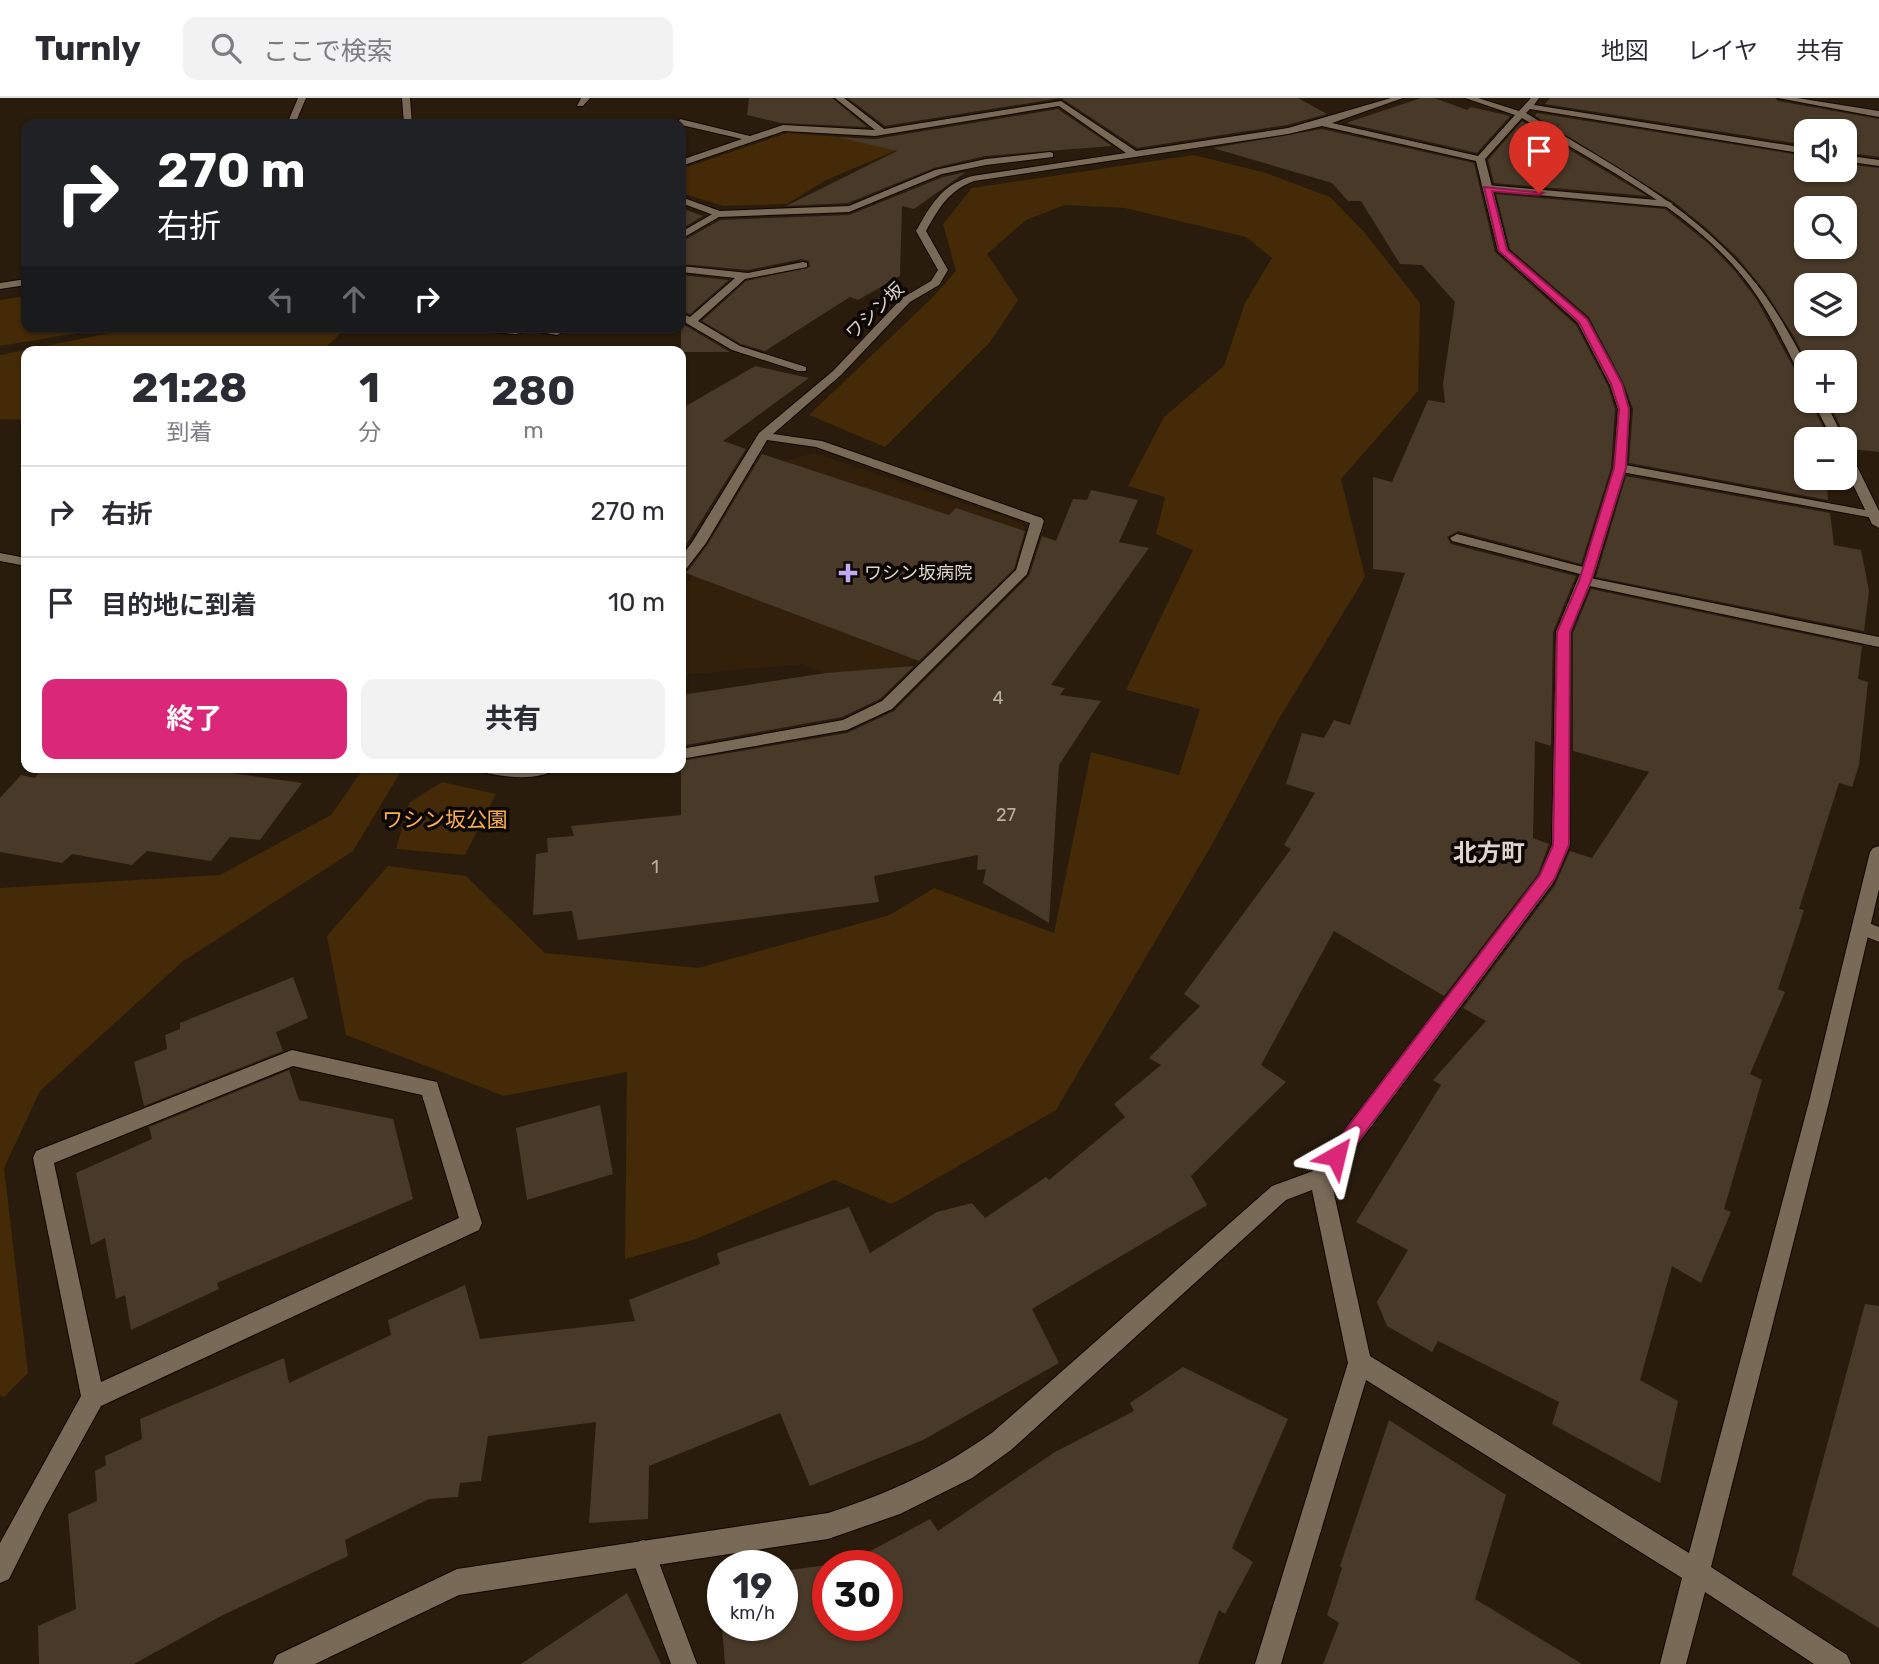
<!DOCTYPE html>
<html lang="ja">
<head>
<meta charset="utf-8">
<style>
	body { margin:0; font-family:Rubik,"Noto Sans JP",sans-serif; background:#f2f2f3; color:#2b2b33; height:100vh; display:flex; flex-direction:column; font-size:26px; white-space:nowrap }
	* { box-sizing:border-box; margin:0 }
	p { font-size:23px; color:#7c7c81 }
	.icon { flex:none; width:38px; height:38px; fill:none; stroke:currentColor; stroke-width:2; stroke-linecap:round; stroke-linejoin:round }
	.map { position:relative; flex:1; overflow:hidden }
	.side { position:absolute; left:21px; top:248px; width:665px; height:427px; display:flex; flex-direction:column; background:#fff; border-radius:14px; box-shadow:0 2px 5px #0004 }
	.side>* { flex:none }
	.banner { position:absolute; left:21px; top:21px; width:665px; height:214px; border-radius:14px; box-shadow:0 2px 5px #0004; background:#202124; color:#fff; overflow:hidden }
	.fabs { position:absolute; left:1794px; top:21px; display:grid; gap:14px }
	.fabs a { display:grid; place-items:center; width:63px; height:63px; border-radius:14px; background:#fff; box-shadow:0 2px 5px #0004; font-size:35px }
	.speed { position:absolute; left:707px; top:1452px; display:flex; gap:14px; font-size:35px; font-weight:700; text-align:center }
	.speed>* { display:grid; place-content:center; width:91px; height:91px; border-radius:50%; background:#fff; box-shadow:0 2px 5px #0004; line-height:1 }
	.speed small { font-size:18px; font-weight:400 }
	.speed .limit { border:10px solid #d22; background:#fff; color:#111 }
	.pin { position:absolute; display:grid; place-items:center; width:60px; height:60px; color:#fff; margin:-72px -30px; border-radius:50% 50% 50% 0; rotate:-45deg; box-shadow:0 0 7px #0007 }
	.pin .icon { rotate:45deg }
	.me { position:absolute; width:77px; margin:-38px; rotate:37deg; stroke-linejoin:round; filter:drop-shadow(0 0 5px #0008) }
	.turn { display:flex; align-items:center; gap:24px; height:147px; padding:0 21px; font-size:32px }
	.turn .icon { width:91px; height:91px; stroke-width:2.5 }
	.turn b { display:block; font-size:49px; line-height:60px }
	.lanes { display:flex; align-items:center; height:66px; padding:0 21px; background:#0003; justify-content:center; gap:35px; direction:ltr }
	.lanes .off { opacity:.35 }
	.eta { display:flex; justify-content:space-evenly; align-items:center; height:119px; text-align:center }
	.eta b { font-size:42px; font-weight:700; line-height:49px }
	.cta { display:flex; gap:14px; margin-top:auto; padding:14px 21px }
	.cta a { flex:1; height:80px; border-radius:14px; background:#db2777; color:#fff; font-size:28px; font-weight:700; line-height:80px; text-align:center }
	.cta a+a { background:#f2f2f3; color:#2b2b33 }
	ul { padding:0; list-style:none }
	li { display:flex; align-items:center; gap:21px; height:91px; padding:0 21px; border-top:2px solid #e1e1e2 }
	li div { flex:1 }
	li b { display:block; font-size:26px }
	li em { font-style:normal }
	header { display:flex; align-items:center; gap:42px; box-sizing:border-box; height:98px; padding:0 35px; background:#fff; border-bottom:2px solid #e1e1e2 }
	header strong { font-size:33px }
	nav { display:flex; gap:38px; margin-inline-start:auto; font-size:24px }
	.search { width:490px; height:63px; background:#f2f2f3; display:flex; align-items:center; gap:18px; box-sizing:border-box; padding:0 24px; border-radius:14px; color:#7c7c81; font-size:26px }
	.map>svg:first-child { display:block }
	.built { fill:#32200a }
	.green { fill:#442a07 }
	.building { fill:#483928; fill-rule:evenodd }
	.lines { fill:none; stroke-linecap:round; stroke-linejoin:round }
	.service-casing { stroke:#110600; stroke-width:2 }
	.minor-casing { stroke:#110600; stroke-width:2 }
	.service { fill:#796957; fill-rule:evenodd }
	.minor { fill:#796957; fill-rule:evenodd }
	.route { fill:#db2777; stroke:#8e194d; stroke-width:2 }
	.poi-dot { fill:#bea9f4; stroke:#0d0703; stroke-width:2.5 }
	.labels { text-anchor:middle; stroke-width:7; stroke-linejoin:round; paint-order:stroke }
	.far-street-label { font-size:18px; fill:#ded5cb; stroke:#0d0703 }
	.far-poi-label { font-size:18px; fill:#ded5cb; stroke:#0d0703; text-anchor:start }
	.number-label { font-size:18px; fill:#b8aea2 }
	.park-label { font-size:21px; fill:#fbaf4f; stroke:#0d0703 }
	.quarter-label { font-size:24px; font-weight:bold; fill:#ded5cb; stroke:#0d0703 }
</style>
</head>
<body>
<header>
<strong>Turnly</strong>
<div class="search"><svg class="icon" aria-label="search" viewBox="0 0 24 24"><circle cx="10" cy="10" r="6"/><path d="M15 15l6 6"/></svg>ここで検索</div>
<nav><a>地図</a><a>レイヤ</a><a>共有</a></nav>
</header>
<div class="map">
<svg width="1879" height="1566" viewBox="0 0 1879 1566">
	<rect width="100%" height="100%" fill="#291c0c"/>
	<path class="built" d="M814 355 1019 424 1025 429 1008 468 874 601 804 566 681 577V490L690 482 749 397 782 364Z"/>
	<path class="green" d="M787 35 882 42 902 50 826 82 787 106 723 108 681 95V71Z
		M1194 57 1266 75 1330 99 1365 135 1420 205 1418 293 1341 381 1365 479 1277 624 1214 743 1056 1012 892 1106 834 1082 696 1141 625 1161 627 974 504 998 346 937 327 838 388 768 466 778 545 855 698 870 890 817 934 790 1054 835 1091 654 1179 677 1200 611 1126 592 1193 452 1156 436 1165 399 1128 388 1164 319 1224 268 1245 205 1272 160 1246 139 1125 110 1065 107 1026 122 987 156 1018 202 990 244 885 349 809 317 932 200 956 173 943 126 972 90Z
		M26 198V229H114L0 248V202Z
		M141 229H347L321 254H26V322L0 321V257Z
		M364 670H403L353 753 182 864 40 993 4 1070 28 1275 4 1299 0 1297V790L220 777 331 717Z
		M442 684 496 696 465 757 396 751 409 705Z"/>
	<path class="building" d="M749 0H832L867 29 781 25 747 17Z
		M848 0H1298L1327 16 1287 27 1137 50 1061 0 885 28Z
		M1421 0H1434L1467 12 1471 9 1510 18 1477 55 1346 25Z
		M1550 0H1775L1778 3 1879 21V59L1844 54V33H1806V47L1545 6Z
		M1058 11 1112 48 985 58 934 70 848 105 786 108 897 53 838 39 875 41Z
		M1537 15 1806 58V72H1844V66L1879 70V354L1850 351 1844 348 1846 340 1828 303H1844V264H1806L1796 242 1765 193 1737 159 1706 130 1674 104 1535 18ZM1806 110H1844V149H1806ZM1806 187H1844V226H1806Z
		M1522 23 1647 98 1494 85 1488 62Z
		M1322 31 1474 65 1495 154 1576 227 1608 288 1615 311 1611 370 1581 466 1458 433 1447 439 1451 446 1576 478 1553 534 1551 648 1535 643 1533 740 1549 746 1538 776 1444 898 1334 833 1261 967 1286 984 1191 1078 1207 1107 1032 1211 1059 1265 923 1342 810 1388 780 1315 649 1368 648 1421 589 1425 596 1324 488 1338 481 1383 460 1385 458 1399 429 1401 345 1442 348 1458 221 1518 134 1566H39L38 1528 76 1511 68 1416 97 1403 95 1373 106 1367 105 1358 142 1341 140 1321 284 1260 289 1285 391 1237 388 1222 465 1187 480 1241 635 1223 629 1202 720 1166 717 1155 849 1109 870 1155 937 1114 972 1105 985 1120 1046 1079 1049 1082 1125 1019 1114 1006 1161 967 1149 960 1200 908 1184 896 1291 751 1284 747 1315 695 1286 686 1302 635 1324 640 1334 622 1350 627 1405 475 1373 471V379L1392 384 1428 302 1445 305 1443 286 1455 204 1422 167 1400 166 1361 103H1348L1332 85 1213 50Z
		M966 74 914 111 902 108 900 178 858 202 850 199 765 253 741 246 702 223 746 183 810 169 809 163 802 161 748 172 681 166V144L720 122 849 117 943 79Z
		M1496 96 1665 111 1709 146 1735 173 1757 202 1798 278 1806 282V303H1810L1829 341H1806V380H1826L1828 402 1629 365 1633 311 1624 286 1589 219 1510 151Z
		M681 110 703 118 681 131Z
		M681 177 729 182 690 216 681 212Z
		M681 225 730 254H681Z
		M755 268 809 280 723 343 746 351 681 455V311Z
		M762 356 949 417 956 410 1025 433 1014 471 919 563 683 474 688 473 708 446Z
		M1626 378 1830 415 1834 447 1861 452 1869 493 1864 533 1596 479Z
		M1091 392 1138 402 1119 444 1149 450 1051 587 1065 590 1060 597 1101 603 1059 667 1049 825 983 785 986 771 977 772 978 757 874 778 879 804 578 842 572 813 533 817 536 756 548 754 547 740 574 738 571 728 681 717V663L847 635 894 613 1029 478 1042 438 1056 443 1073 401 1087 402Z
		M1591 491 1862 548 1858 581 1868 584 1859 667 1852 689 1839 685 1799 811 1804 812 1778 891 1785 894 1750 976 1762 982 1724 1111 1731 1114 1701 1185 1672 1168 1640 1282 1678 1303 1660 1385 1552 1326 1559 1304 1438 1243 1432 1254 1387 1228 1377 1204 1408 1152 1356 1124 1441 987 1433 982 1486 923 1463 910 1555 787 1570 753 1592 760 1649 674 1573 653V535Z
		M914 568 880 601 842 619 681 648V597L826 575Z
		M41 670H195L302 685 260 742 230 739 211 763 147 753 132 767 72 756 62 765 0 754V700L21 677 35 680Z
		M293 879 308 920 276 934 283 953 144 1008 134 964 167 951 165 937 180 931V925Z
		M289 972 299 1002 393 1021 413 1101 217 1185 219 1191 131 1232 125 1197 116 1201 105 1140 91 1147 76 1075 152 1041 149 1029Z
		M600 1007 613 1076 527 1102 516 1030Z
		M1865 1206 1879 1208V1530L1792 1477Z
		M1183 1269 1288 1321 1232 1450 1253 1464 1225 1516 1219 1512 1198 1566H725L718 1481H723V1528H782V1473L850 1464 930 1421 938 1433 1055 1354 1134 1313 1130 1305ZM828 1468H887V1528H828Z
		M1389 1322 1506 1397 1475 1501 1582 1566H1323L1339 1525 1327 1517 1342 1470 1340 1468Z
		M627 1495 661 1566H521Z"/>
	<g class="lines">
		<g class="service-casing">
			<path id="service" d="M1778 0H1797L1879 13V19Z
				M1487 87 1668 103 1673 106 1668 109 1484 92V88Z
				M716 114 724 116 681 141V134Z
				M803 164 807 165V169L745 181 698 223 740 248 806 269V273H798L732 252 681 222V215L690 219 735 180 681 174V168L748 175Z
				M468 229 555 230 569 229 557 237 529 232 516 236 473 232Z
				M1620 366 1876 414 1879 415V421L1616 373V367Z
				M1585 479 1879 539V549L1580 486V480Z
				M1861 822 1879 829V844L1855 834 1852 829 1855 824Z
				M643 1442 652 1446 697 1566H671L630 1455 634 1446Z"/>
		</g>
		<g class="minor-casing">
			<path id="minor" d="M298 0H306L295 26H287Z
				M402 0H410L412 26H404Z
				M581 0H590L583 8H577Z
				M835 0H844L884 31 1061 3 1136 53 1288 30 1391 0H1403L1332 25 1478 58 1515 17 1465 0H1478L1519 13 1531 0H1539L1534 7 1806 50V56L1530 11 1526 15C1627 77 1727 124 1787 232 1796 248 1806 262 1806 280L1800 277C1787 252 1775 225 1759 201 1705 117 1604 71 1522 20L1485 61 1508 152 1587 221 1622 287 1630 311 1626 370 1592 483 1570 534V747L1553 785 1331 1082 1370 1258 1689 1455 1810 1000 1870 754 1873 750 1879 748V791L1830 1000 1711 1469 1847 1557 1851 1566H1814L1705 1494 1686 1566H1660L1682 1480 1366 1282 1281 1566H1255L1348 1265 1312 1092 1286 1102 1011 1352 972 1380 900 1416 828 1441 459 1497 315 1566H273L277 1557 457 1471 828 1415C890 1395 940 1372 993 1334L1272 1088 1313 1073 1540 777 1552 747 1556 534 1580 476 1452 443 1450 440 1457 436 1583 469 1614 370 1618 311 1610 287 1578 225 1498 153 1476 63 1322 28 1288 36 974 83C948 93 939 110 926 133L948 172 939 187 910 204 841 277 773 336 822 343 1042 420 1044 423 1027 476 892 611 847 632 681 661V651L843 622 882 603 1016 472 1030 425 816 349 767 342 706 445 686 471 681 472V459L693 443 759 335 833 273 902 200 931 183 938 172 916 133C931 107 941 87 972 78L1126 55 1059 8 875 38 784 33 681 68V62L742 41 677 26 680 21 750 38 783 27 875 32Z
				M1050 54 1053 55V59L986 67 942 76 849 114 719 119 681 105V99L720 113 849 108 935 72 986 61Z
				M1844 57 1879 62V68L1844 63Z
				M26 181V187L0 191V185Z
				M1813 303H1825L1844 341H1832Z
				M1844 350 1850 354 1879 413V430L1872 426 1844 368Z
				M0 455 26 460V468L0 463Z
				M481 670H555C543 684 500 679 483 674Z
				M292 952 437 984 482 1125 479 1132 101 1308 45 1409 9 1481 0 1485V1445L81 1298 33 1060 36 1053ZM293 968 422 997 459 1120 101 1284 54 1065Z"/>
		</g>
		<use href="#service" class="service"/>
		<use href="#minor" class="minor"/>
	</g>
	<path class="route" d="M1484 89 1543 95 1539 97 1492 93 1507 152 1587 221 1622 286 1629 311 1626 370 1591 483 1570 534 1569 747 1555 780 1343 1064 1336 1067 1330 1064 1327 1058 1330 1052 1540 777 1553 747 1557 534 1579 483 1614 370 1619 311 1611 286 1579 224 1499 153Z"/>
	<path class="poi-dot" d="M844.5 464.5h7v7h7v7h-7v7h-7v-7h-7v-7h7z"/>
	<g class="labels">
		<g class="far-street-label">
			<text transform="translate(875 213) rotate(-44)" y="6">ワシン坂</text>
		</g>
		<g class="far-poi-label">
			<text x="864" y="481">ワシン坂病院</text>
		</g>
		<g class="number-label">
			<text x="998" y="606">4</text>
			<text x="1006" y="723">27</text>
			<text x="655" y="775">1</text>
		</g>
		<g class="park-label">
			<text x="445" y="729">ワシン坂公園</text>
		</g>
		<g class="quarter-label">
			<text x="1489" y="763">北方町</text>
		</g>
	</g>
</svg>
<div class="fabs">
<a><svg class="icon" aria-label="sound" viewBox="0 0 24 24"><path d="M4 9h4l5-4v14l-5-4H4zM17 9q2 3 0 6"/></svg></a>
<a><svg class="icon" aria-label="search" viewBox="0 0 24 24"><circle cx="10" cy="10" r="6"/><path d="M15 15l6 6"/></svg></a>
<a><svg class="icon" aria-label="layers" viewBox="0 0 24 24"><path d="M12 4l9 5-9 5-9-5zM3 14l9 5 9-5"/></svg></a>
<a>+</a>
<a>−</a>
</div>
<div class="speed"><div>19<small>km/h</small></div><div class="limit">30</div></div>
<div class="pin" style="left:1539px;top:95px;background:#d93025"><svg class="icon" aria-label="arrive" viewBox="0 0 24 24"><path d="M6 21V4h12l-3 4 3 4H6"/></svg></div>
<svg class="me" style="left:1336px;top:1058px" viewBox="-20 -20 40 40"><path d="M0-17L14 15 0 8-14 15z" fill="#db2777" stroke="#fff" stroke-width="4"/></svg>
<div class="banner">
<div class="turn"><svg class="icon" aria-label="right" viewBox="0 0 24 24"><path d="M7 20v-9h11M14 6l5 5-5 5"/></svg><div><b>270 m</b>右折</div></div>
<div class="lanes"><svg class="icon off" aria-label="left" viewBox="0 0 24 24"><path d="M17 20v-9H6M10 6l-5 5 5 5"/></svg><svg class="icon off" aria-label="ahead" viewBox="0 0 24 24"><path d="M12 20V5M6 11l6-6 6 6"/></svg><svg class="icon" aria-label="right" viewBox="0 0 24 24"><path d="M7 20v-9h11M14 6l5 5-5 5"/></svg></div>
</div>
<section class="side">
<div class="eta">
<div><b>21:28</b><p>到着</p></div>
<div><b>1</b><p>分</p></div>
<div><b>280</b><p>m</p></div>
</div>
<ul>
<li><svg class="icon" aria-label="right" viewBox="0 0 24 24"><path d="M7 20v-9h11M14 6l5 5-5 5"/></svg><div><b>右折</b></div><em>270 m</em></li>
<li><svg class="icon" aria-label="arrive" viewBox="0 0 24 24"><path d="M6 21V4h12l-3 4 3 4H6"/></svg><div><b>目的地に到着</b></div><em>10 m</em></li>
</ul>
<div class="cta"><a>終了</a><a>共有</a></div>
</section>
</div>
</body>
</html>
